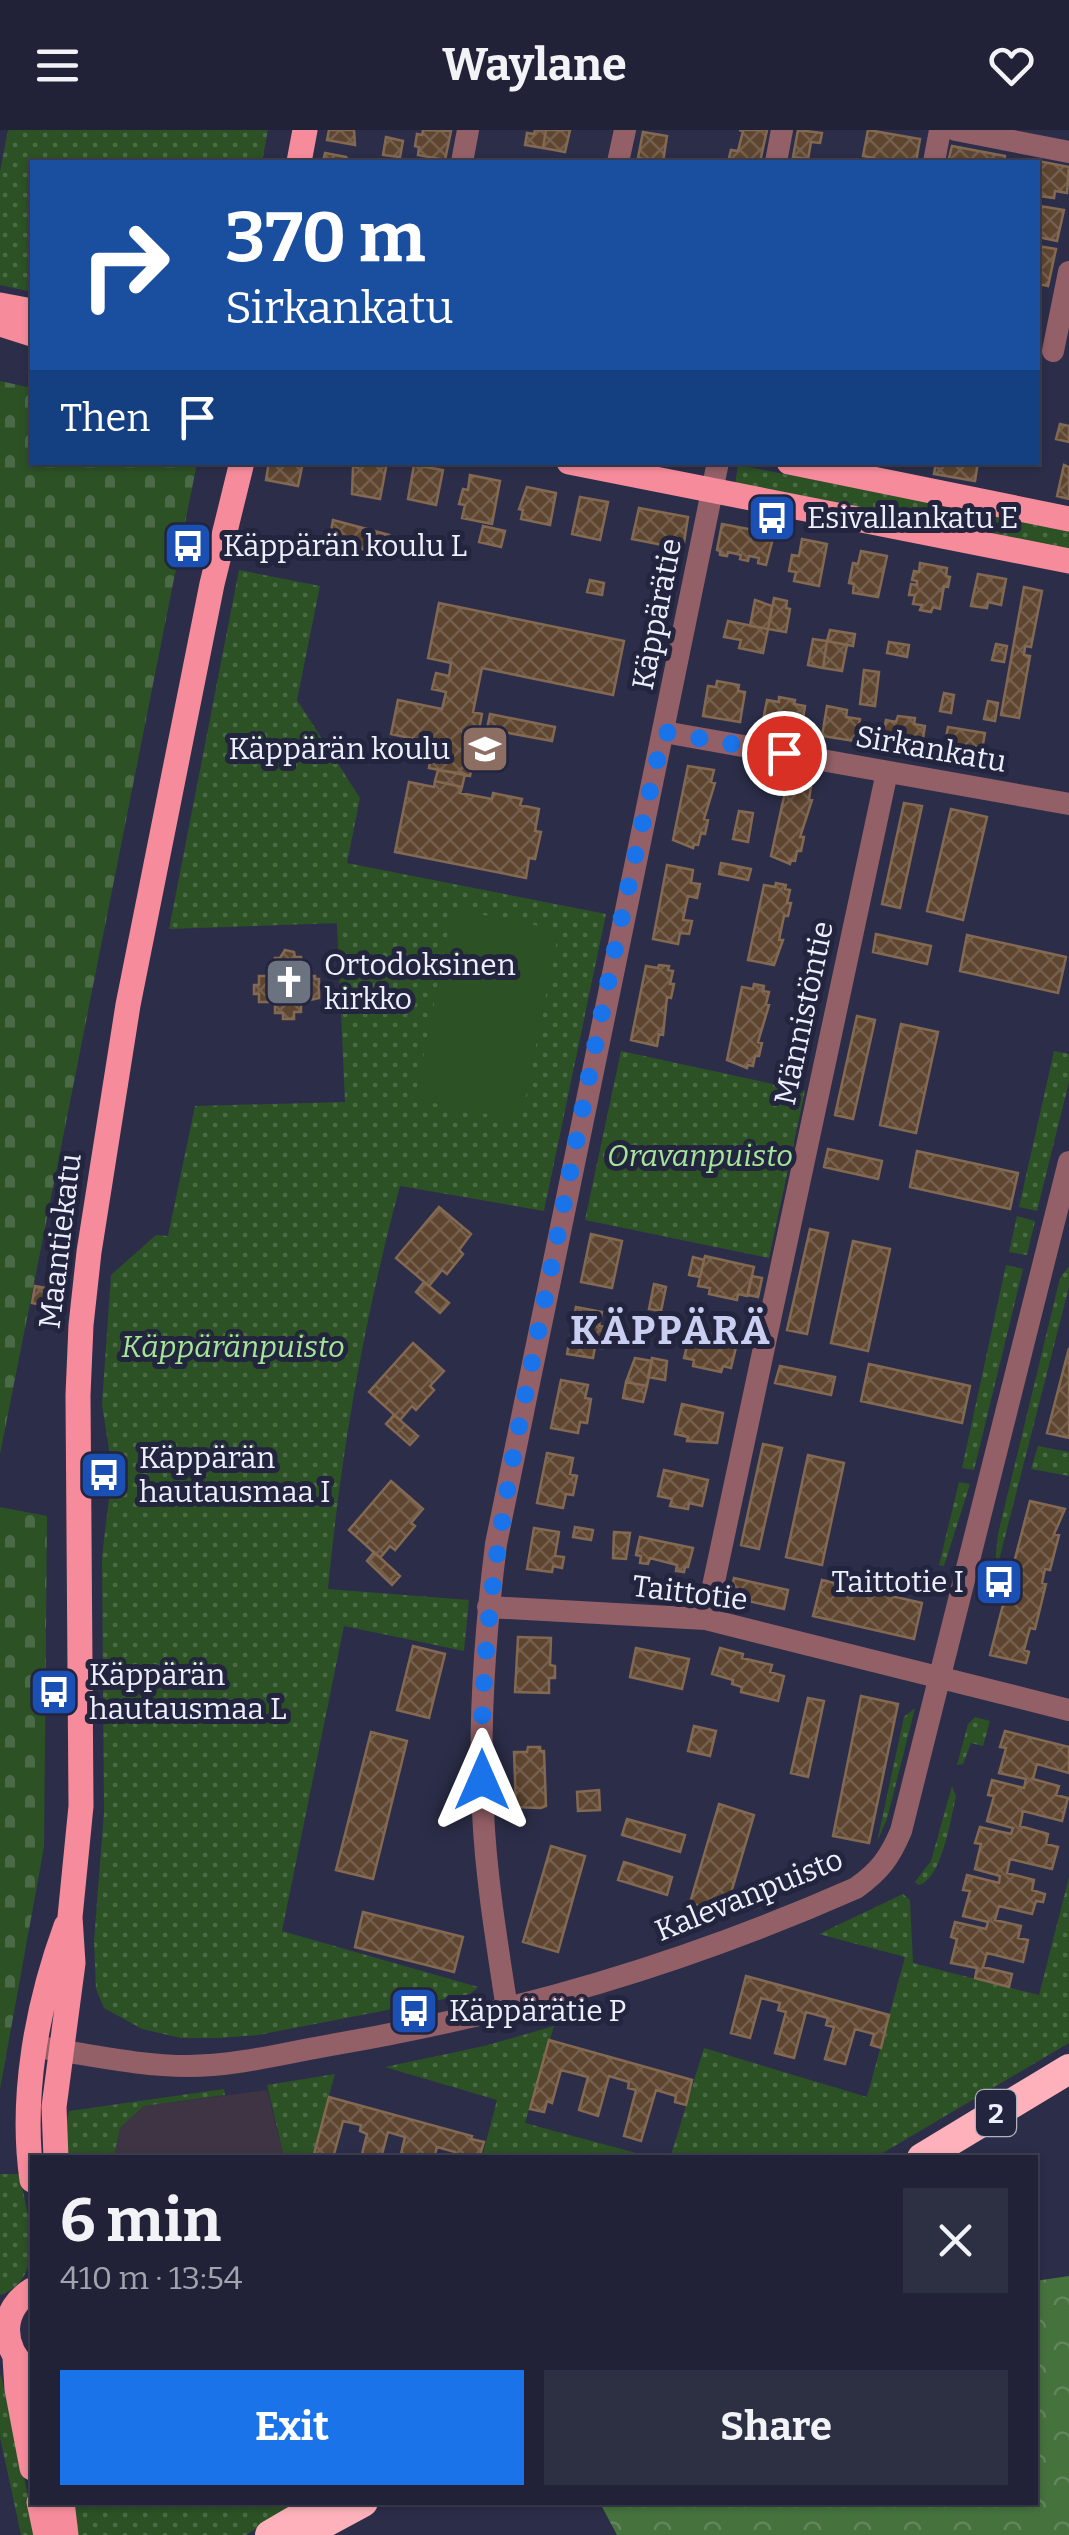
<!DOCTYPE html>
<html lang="en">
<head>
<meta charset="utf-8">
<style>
	body { margin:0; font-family:Bitter,serif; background:#2d2f42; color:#f1f3f6; height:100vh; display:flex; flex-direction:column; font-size:38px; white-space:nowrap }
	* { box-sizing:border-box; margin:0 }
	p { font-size:32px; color:#a2a4ad }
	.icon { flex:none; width:55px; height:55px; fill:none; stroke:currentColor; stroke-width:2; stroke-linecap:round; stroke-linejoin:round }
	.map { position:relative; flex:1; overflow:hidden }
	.sheet { position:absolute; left:30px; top:2025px; width:1008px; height:350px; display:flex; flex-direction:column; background:#212237; border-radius:0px; box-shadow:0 2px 8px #0004,0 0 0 2px #3e3f52 }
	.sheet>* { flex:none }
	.guide { position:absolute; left:30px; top:30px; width:1010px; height:305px; border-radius:0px; box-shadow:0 2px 8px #0004,0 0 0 2px #3e3f52; background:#1a4fa0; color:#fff; overflow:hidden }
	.pin { position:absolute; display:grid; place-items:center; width:85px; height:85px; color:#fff; margin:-42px; border:5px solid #fff; border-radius:50%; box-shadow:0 2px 10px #0007 }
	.me { position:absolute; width:110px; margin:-55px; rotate:0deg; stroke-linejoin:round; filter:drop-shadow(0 0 8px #0008) }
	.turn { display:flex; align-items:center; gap:35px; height:210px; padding:0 30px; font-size:45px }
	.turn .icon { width:130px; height:130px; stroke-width:2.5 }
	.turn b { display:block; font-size:70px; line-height:85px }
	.then { display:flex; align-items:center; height:95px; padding:0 30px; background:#0003; gap:20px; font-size:38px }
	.round { display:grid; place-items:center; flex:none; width:105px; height:105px; border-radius:0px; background:#2d2f42 }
	.summary { display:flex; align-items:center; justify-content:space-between; height:170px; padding:0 30px }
	h1 { font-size:60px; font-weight:700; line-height:75px }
	.primary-button { display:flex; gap:20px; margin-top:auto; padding:20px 30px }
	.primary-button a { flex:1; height:115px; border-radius:0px; background:#1a73e8; color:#fff; font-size:40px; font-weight:700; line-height:115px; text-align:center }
	.primary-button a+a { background:#2d2f42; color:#f1f3f6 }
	header { display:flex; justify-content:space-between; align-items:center; height:130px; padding:0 30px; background:#212237; font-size:45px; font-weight:700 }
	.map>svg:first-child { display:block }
	.commercial { fill:#3f3443 }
	.grass { fill:url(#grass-dots) }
	.forest { fill:url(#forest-crowns) }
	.cemetery { fill:url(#cemetery-stones) }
	.garden { fill:#2c5125 }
	.building { fill:url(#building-cross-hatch); stroke:#836952; stroke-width:2.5 }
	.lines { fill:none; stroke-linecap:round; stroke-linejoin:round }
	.minor { stroke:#946067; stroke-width:22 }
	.major { stroke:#f68c9b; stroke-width:25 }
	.highway { stroke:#feb1ba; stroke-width:30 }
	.route { stroke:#1a73e8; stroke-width:18; stroke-dasharray:0 32.4 }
	.labels { text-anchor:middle; stroke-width:10; stroke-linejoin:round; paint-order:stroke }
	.shield { fill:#23243e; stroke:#b0b2c4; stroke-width:2.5 }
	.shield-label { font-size:28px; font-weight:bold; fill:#edeffd }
	.poi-label { font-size:30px; fill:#edeffd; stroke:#23243e; text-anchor:start }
	.street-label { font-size:30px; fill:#edeffd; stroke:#23243e }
	.park-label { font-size:30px; font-style:italic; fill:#a4e598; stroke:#23243e }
	.district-label { font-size:40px; font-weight:bold; letter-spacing:2.5px; fill:#cacef0; stroke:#23243e }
</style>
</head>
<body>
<header><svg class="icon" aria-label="menu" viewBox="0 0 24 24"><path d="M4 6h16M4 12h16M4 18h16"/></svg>Waylane<svg class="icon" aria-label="heart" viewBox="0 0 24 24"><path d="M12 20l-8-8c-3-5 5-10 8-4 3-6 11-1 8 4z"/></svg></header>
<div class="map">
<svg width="1069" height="2405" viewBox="0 0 1069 2405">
	<defs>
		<pattern id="grass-dots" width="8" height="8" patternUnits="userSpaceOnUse" patternTransform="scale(2.5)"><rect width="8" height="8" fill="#2c5125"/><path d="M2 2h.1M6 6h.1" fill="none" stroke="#4b6a46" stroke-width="1.8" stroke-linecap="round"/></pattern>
		<pattern id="forest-crowns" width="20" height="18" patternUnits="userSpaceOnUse" patternTransform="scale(2.5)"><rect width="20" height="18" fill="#46723e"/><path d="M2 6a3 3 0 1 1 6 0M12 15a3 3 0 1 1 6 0" fill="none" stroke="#61865b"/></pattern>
		<pattern id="cemetery-stones" width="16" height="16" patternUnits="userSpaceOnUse" patternTransform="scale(2.5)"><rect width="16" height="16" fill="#2c5125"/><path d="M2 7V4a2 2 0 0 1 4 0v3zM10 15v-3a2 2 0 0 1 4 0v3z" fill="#4b6a46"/></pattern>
		<pattern id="building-cross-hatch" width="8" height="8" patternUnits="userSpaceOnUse" patternTransform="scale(2.5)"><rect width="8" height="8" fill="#5d452f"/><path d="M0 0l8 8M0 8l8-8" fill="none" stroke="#75604e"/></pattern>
	</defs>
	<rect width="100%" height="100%" fill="#2c2e49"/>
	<path class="commercial" d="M267 1960 284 2027 114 2028 120 1998 144 1976Z"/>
	<path class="grass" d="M8 0H268L262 32H32V162L0 155V41Z
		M738 335 1069 400V421L735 355Z
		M239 440 320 456 297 570 360 668 347 733 606 784 544 1081 400 1056C364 1189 341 1322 328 1459L469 1470 464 1521 344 1496 282 1801 478 1857 470 1864 258 1905 218 1908H181L142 1899 104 1878 96 1859 94 1811 104 1682 102 1427 110 1360V1326L102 1274 111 1145 156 1105 168 1106 195 976 345 972 337 793 169 799Z
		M621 921 805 961 769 1128 585 1090Z
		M1054 921 1069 924V952L1037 1081 1019 1077Z
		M1017 1086 1035 1091 1027 1125 1009 1122Z
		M1006 1135 1023 1139 974 1340 962 1338Z
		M1069 1136V1157L998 1434 995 1433 998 1404 1060 1148Z
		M1038 1316 1069 1322V1346L1031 1339Z
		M959 1352 970 1354 944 1436 939 1435Z
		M915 1578 887 1689 877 1712 904 1587Z
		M975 1587 990 1591 983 1616 971 1613 963 1634 957 1635 968 1594Z
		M952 1656 956 1666C951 1688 942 1749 919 1755L915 1752 931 1731Z
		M1069 1747V1913L876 2027 670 2028 704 1918 867 1967 905 1827 819 1804 903 1764 910 1770 913 1833 1039 1865Z
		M554 1896 525 1993 651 2027H482L497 1970 385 1937 484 1916Z
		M335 1944 312 2027H284L267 1955Z
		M224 1959 225 1965 144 1976 120 1998 114 2027H68L66 1995 69 1981Z
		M0 2044H19C27 2081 49 2149 0 2165Z
		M0 2244 2 2249 37 2405H21L0 2307Z
		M73 2373H300L246 2405H77Z"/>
	<path class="forest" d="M1069 2146V2405H617L600 2373 1035 2372V2151Z"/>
	<path class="cemetery" d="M0 251 32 258V332L197 333 0 1324Z
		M0 1377 47 1386 44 1717 0 1959Z"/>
	<path class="garden" d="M453 779 559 800 521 991 415 969Z"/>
	<path class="building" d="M329 0H354L355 15 327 10Z
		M423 0 451 1 445 30 418 25 419 17 415 16 417 4 422 5Z
		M535 0H546L543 18 525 15 527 3 534 4Z
		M546 0H570L565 22 543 18Z
		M739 0H767L760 32H728L731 20 738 21 743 1Z
		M798 0 822 3 820 13 811 12 808 29 793 27Z
		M868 0 920 9 916 32H873L874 28 863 26Z
		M643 2 667 6 663 32 638 28Z
		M386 7 403 11 400 27 383 25Z
		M952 16 1005 26 1004 32H948Z
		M325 23 346 27 350 32H323Z
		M1033 30 1069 37 1067 63 1055 61 1054 68 1039 66 1038 32Z
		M1040 76 1064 80 1057 111 1038 107Z
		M1038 116 1056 119 1048 156 1038 154Z
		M1060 294 1069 296V312L1056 309Z
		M269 332H303L298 356 266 350Z
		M359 332H387L380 369 352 364 353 337H358Z
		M936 332H978L975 351 934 344Z
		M414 335 443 340 436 375 408 369Z
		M1064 335 1069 337V369L1057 366Z
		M470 345 500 351 492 394 462 388 465 375 459 374 463 359 468 360Z
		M527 357 556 363 550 395 521 389 523 380 519 379Z
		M580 367 608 372 600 410 572 404Z
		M639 378 688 387 683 419 632 409Z
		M333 390 389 405 384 424 329 412Z
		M722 394 774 404 766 435 758 433 759 428 749 426 748 431 740 429 741 425 728 422 727 426 720 425V421L717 420Z
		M483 396 505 401 501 417 479 412Z
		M802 409 827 414 819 456 794 451 796 442 789 441 792 425 799 426Z
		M861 421 887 426 878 467 853 463 854 454 849 453 853 433 858 434Z
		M920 433 947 438 946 446 950 447 948 457 944 456 940 479 933 477 931 482 920 480 922 475 913 474 915 465H909L911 454 917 455V451L912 450 914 441 919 442Z
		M978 444 1006 449 1001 475 988 472 987 478 971 476Z
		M590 450 604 453 602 465 587 462Z
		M1024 457 1042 461 1031 517 1025 516 1024 525 1030 526 1019 588 1001 585Z
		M774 468 787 471 786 478 790 479 786 502 768 499Z
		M755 470 772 476 768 499 750 496Z
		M439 473 624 511 613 565 482 538 473 582 482 584 470 646 429 638 434 613 391 604 398 570 442 579 446 562 432 559 436 543 449 546 451 533 428 528Z
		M728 491 768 499 763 523 739 518 741 510 724 507Z
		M830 500 855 504 853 516 827 511Z
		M813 509 827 511 823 538 808 535Z
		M827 511 847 515 842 541 823 538Z
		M889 512 909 515 907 527 887 523Z
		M996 514 1007 516 1004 532 992 530Z
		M864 540 879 542 875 576 860 574Z
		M717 551 739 555 738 561 745 562 740 592 703 586 708 556 716 557Z
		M944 563 954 565 951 583 940 581Z
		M779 567 795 570 794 574 805 576 801 602 762 595 767 570 779 572Z
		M988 571 998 573 995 591 984 589Z
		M827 576 847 580 846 587 860 589 855 611 822 606Z
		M490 584 555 597 552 611 487 599Z
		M898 586 915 588 914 594 925 596 920 626 881 619 886 590 896 592Z
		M948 597 985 603 979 636 942 630Z
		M688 636 714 640 711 652 715 653 704 689 708 690 705 704 701 703 698 715 694 714 693 718 673 710Z
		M438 640 465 644 462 657 435 651Z
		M435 651 462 657 460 663 492 669 493 663 522 669 520 675 539 679 535 701 541 702 535 729 529 728 526 748 395 722 409 652 434 657Z
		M787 653 811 657 809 669 812 670 800 707H804L801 721H797L795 731 791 730 790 734 771 726Z
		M904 673 922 676 900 778 882 774Z
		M951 679 987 687 963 790 927 781Z
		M739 681 753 683 748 712 733 709Z
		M721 733 751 739 748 750 719 744Z
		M667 735 693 740 691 753 700 754 697 768 688 766 683 790 692 791 689 804 680 803 678 814 653 809Z
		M776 753 786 755 785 759 790 760 787 773H791L788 786H784L779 810H783L774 835 748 830 764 755 775 757Z
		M876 804 931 816 927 834 873 822Z
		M967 805 1066 827 1058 863 960 841Z
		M285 820 294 822 295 827H301L302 846H315V849H319V868L301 872V882H294V889H283V883H275V872H259V864H254V855H259V846H275V828H280Z
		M659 835 669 836 668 840 673 841 670 854H674L671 868 667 867 663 905 659 904 657 916 631 910 646 836 658 838Z
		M754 854 764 856 763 861 769 862 766 874 769 875 758 912 762 913 759 926H755L753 936 748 935 747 938 727 930 742 857 753 859Z
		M857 886 875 890 853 989 835 985Z
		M901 894 938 902 916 1003 880 995Z
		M828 1019 882 1031 878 1049 824 1037Z
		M917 1021 1018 1043 1010 1079 910 1057Z
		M439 1077 471 1104 459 1120 463 1124 447 1144 442 1140 429 1156 396 1128Z
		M810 1099 828 1103 807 1204 787 1200Z
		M591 1104 622 1111 612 1158 581 1152Z
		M853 1111 890 1119 868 1221 831 1213Z
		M705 1126 754 1137 747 1166 738 1164 737 1170 709 1164 710 1158 698 1156Z
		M693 1127 704 1130 700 1147 689 1145Z
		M752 1146 762 1148 758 1167 748 1165Z
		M424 1152 449 1173 440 1183 416 1162Z
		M654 1154 666 1157 661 1181 649 1179Z
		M35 1156 46 1158 43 1175 32 1173Z
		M576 1177 602 1182 599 1196 607 1197 602 1218 595 1217 593 1228 567 1224Z
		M691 1200 738 1209 731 1238 723 1236 721 1242 693 1236 694 1230 684 1228Z
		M413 1213 444 1241 430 1256 434 1260 416 1280 412 1276 400 1290 369 1262Z
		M1069 1218V1308L1047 1303Z
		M635 1228 652 1231 647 1256 626 1252Z
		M652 1228 667 1231 665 1250 648 1247Z
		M869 1234 970 1256 962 1293 861 1271Z
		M780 1236 835 1247 831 1265 775 1253Z
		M561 1250 588 1255 585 1268 591 1269 587 1293 580 1292 578 1303 551 1298Z
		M626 1252 647 1256 643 1272 623 1268Z
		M682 1274 723 1283 717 1313 687 1311 688 1307 675 1304Z
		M394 1285 418 1306 410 1315 386 1294Z
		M763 1314 782 1318 759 1419 741 1415Z
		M547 1323 573 1328 570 1344 577 1346 573 1365 566 1364 563 1378 537 1373Z
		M808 1325 844 1333 822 1435 786 1427Z
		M664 1340 708 1350 702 1376 689 1373 688 1379 670 1376 672 1369 658 1366Z
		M391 1351 423 1379 411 1393 415 1396 395 1420 390 1416 380 1428 349 1400Z
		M1030 1371 1065 1379 1054 1404 1059 1405 1050 1440 1045 1439 1042 1453 1046 1454 1035 1499 1030 1498 1024 1520 1029 1522 1026 1533 990 1525Z
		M575 1397 593 1400 591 1410 573 1407Z
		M534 1398 559 1402 555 1426 564 1427 562 1438 553 1436 552 1442 527 1439Z
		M614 1402 630 1403 626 1429 613 1428Z
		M640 1407 693 1418 688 1437H685L684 1442 676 1441 677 1435 650 1428 648 1434 640 1433 641 1426 636 1425Z
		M374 1422 400 1446 392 1455 367 1431Z
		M734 1448 788 1460 784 1479 730 1467Z
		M822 1450 922 1473 914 1509 813 1486Z
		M681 1455 691 1458 686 1473 676 1470Z
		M518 1507 551 1508 550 1535 555 1536V1548H549V1563L515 1562Z
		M413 1516 445 1524 429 1588 397 1580Z
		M636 1518 689 1529 682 1559 630 1547Z
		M720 1518 743 1524 742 1528 772 1535 770 1542 784 1546 778 1571 741 1562 742 1557 732 1554 733 1550 712 1544Z
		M861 1566 898 1574 869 1713 833 1706Z
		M808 1568 824 1571 808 1647 791 1643Z
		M694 1596 716 1601 710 1626 688 1621Z
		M1005 1601 1069 1617V1643L1037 1634 1033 1649 1059 1656 1056 1665 1068 1668 1062 1691 1023 1681 1020 1696 1048 1704 1046 1714 1058 1717 1052 1739 1010 1729 1007 1743 1034 1750 1032 1760 1045 1764 1043 1772 1036 1771 1032 1784 999 1776 995 1790 1021 1796 1018 1808 1028 1810 1023 1832 987 1823 983 1837 1012 1844 1009 1857 975 1848 977 1838 951 1833 957 1809 951 1807 955 1792 986 1799 988 1792 963 1786 970 1761 963 1760 967 1745 999 1753 1000 1746 975 1739 981 1714 975 1713 980 1697 1011 1704 1013 1698 987 1691 994 1666 988 1665 992 1650 1024 1658 1026 1649 999 1643 1006 1618 1000 1617Z
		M371 1602 407 1611 373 1749 336 1740Z
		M528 1617H540V1621H544L546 1676 541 1678 516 1677 514 1622H527Z
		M599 1660 600 1680 578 1681 577 1662Z
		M719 1674 754 1685 725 1783 690 1773Z
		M627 1689 685 1705 680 1722 622 1705Z
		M551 1716 585 1726 558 1822 523 1812Z
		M624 1732 672 1747 667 1765 618 1750Z
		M363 1782 463 1807 454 1842 355 1817Z
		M746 1846 889 1885 881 1918 871 1915 874 1904 855 1899 845 1934 825 1929 834 1897 826 1895 828 1888 806 1882 794 1928 775 1923 786 1882 778 1880 780 1873 761 1868 750 1908 731 1903Z
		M549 1910 692 1950 686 1975 675 1972 676 1966 656 1960 641 2011 624 2006 636 1960 628 1958 629 1952 609 1946 598 1986 579 1980 588 1947 561 1940 552 1973 547 1971 544 1982 530 1979Z
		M329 1967 472 2006 471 2009 484 2012 479 2028H455V2022L437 2017 434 2028H400L405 2007 388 2002 381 2028H361L367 2004 360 2001 361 1995 343 1991 333 2028H313Z"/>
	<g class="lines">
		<path class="minor" d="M956 0 1069 22
			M462 32 468 0
			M618 32 625 0
			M776 32 782 0
			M934 32 940 0
			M1053 221 1069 142
			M664 602 1069 674
			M488 1477 706 1489 1069 1580
			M706 1489 887 642
			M507 1879C497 1813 486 1748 483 1682 478 1592 485 1503 496 1414L718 332
			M44 1918C92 1925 140 1936 188 1936 235 1936 285 1923 331 1915 517 1883 684 1834 856 1758 880 1741 890 1727 901 1701L1069 1032"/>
		<path class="major" d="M299 32 305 0
			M0 175 32 181
			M0 194 32 204
			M569 332 1069 431
			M789 332 1069 389
			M56 2028 54 1977 73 1833 70 1787 81 1676 78 1265 81 1195 89 1122 128 875 212 454 242 332
			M32 2050C20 1967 37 1875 66 1796
			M15 2228 17 2259 32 2338
			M26 2239C0 2214 1 2179 32 2160
			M39 2372 46 2405
			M62 2372 66 2405"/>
		<path class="highway" d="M922 2028 1069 1939
			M270 2405 318 2377
			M302 2405 363 2372"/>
	</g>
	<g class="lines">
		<path class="route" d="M482 1650C478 1470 517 1308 552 1134 587 957 621 778 664 602L784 623"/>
	</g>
	<defs>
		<g id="bus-square" transform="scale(2.5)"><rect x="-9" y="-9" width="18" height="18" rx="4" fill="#1a4fb4" stroke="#23243e"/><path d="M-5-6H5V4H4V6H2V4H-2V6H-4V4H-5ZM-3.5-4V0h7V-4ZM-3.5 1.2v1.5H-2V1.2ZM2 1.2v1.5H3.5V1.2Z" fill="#fff"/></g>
		<g id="school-square" transform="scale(2.5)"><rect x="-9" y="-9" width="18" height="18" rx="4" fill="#8d6e63" stroke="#23243e"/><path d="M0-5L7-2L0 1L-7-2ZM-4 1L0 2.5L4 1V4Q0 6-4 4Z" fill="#fff"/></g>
		<g id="church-square" transform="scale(2.5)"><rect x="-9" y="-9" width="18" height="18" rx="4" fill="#6b7280" stroke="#23243e"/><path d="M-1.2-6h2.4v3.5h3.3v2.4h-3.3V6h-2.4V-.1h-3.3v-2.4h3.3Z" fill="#fff"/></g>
	</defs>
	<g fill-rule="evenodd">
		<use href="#bus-square" x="772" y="388"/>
		<use href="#bus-square" x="188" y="416"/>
		<use href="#school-square" x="485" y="619"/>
		<use href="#church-square" x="289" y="852"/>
		<use href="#bus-square" x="104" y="1345"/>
		<use href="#bus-square" x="999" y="1452"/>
		<use href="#bus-square" x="54" y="1562"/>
		<use href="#bus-square" x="414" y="1881"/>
	</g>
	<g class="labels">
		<rect class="shield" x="976" y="1960" width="40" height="46" rx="8"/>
		<g class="shield-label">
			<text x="996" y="1993">2</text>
		</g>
		<g class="poi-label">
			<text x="807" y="398">Esivallankatu E</text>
			<text x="223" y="426">Käppärän koulu L</text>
			<text x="450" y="629" text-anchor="end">Käppärän koulu</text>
			<text x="324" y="845">Ortodoksinen<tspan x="324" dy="34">kirkko</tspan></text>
			<text x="139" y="1338">Käppärän<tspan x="139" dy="34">hautausmaa I</tspan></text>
			<text x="964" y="1462" text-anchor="end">Taittotie I</text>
			<text x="89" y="1555">Käppärän<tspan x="89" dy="34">hautausmaa L</tspan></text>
			<text x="449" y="1891">Käppärätie P</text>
		</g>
		<g class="street-label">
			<text transform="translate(657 484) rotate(-79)" y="10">Käppärätie</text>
			<text transform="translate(931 619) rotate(10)" y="10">Sirkankatu</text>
			<text transform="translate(804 883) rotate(-78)" y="10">Männistöntie</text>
			<text transform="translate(60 1111) rotate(-83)" y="10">Maantiekatu</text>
			<text transform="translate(690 1463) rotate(7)" y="10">Taittotie</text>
			<text transform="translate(749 1765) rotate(-22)" y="10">Kalevanpuisto</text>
		</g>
		<g class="park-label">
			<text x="700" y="1036">Oravanpuisto</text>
			<text x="233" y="1227">Käppäränpuisto</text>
		</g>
		<g class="district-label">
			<text x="671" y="1214">KÄPPÄRÄ</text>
		</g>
	</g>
</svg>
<div class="pin" style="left:784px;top:623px;background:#d93025"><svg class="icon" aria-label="arrive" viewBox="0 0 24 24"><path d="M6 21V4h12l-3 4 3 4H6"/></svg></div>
<svg class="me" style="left:482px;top:1650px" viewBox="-20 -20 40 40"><path d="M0-17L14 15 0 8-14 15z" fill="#1a73e8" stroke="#fff" stroke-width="4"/></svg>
<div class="guide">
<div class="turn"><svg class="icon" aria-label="right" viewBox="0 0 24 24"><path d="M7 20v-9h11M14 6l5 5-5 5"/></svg><div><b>370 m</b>Sirkankatu</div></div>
<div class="then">Then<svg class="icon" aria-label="arrive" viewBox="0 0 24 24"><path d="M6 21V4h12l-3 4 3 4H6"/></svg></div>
</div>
<section class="sheet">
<div class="summary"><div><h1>6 min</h1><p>410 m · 13:54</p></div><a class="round"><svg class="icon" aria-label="close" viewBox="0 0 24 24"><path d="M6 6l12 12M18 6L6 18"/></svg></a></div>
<div class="primary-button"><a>Exit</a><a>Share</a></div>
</section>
</div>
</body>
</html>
